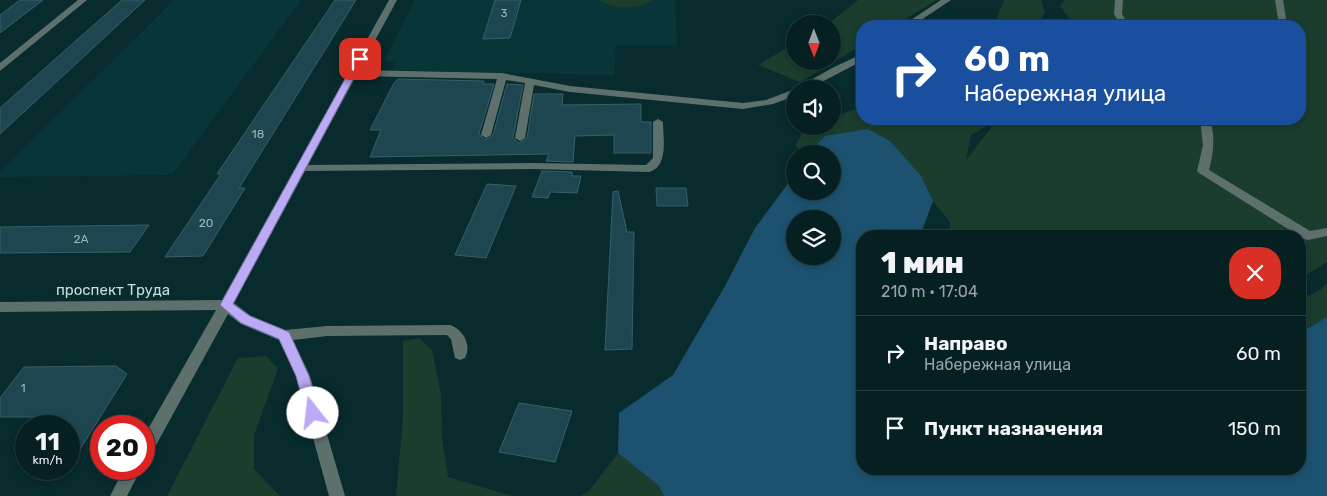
<!DOCTYPE html>
<html lang="ru">
<head>
<meta charset="utf-8">
<style>
	body { margin:0; font-family:Rubik,sans-serif; background:#142d2f; color:#f1f3f6; height:100vh; display:flex; flex-direction:column; font-size:19px; white-space:nowrap }
	* { box-sizing:border-box; margin:0 }
	p { font-size:16px; color:#98a3a5 }
	.icon { flex:none; width:28px; height:28px; fill:none; stroke:currentColor; stroke-width:2; stroke-linecap:round; stroke-linejoin:round }
	.map { position:relative; flex:1; overflow:hidden }
	.details { position:absolute; left:856px; top:230px; width:450px; height:245px; display:flex; flex-direction:column; background:#062022; border-radius:20px; box-shadow:0 2px 8px #0003,0 0 0 1px #273e40 }
	.details>* { flex:none }
	.banner { position:absolute; left:856px; top:20px; width:450px; height:105px; border-radius:20px; box-shadow:0 2px 8px #0003,0 0 0 1px #273e40; background:#1a4fa0; color:#fff; overflow:hidden }
	.needle { width:32px; rotate:179deg }
	.fabs { position:absolute; left:786px; top:15px; display:grid; gap:10px }
	.fabs a { display:grid; place-items:center; width:55px; height:55px; border-radius:50%; background:#062022; box-shadow:0 2px 8px #0003,0 0 0 1px #273e40; font-size:25px }
	.speed { position:absolute; left:15px; top:415px; display:flex; gap:10px; font-size:25px; font-weight:700; text-align:center }
	.speed>* { display:grid; place-content:center; width:65px; height:65px; border-radius:50%; background:#062022; box-shadow:0 2px 8px #0003,0 0 0 1px #273e40; line-height:1 }
	.speed small { font-size:12px; font-weight:400 }
	.speed .limit { border:8px solid #d22; background:#fff; color:#111 }
	.pin { position:absolute; display:grid; place-items:center; width:42px; height:42px; color:#fff; margin:-21px; border-radius:10px; box-shadow:0 2px 8px #0006 }
	.me { position:absolute; width:55px; margin:-28px; rotate:344deg; stroke-linejoin:round; filter:drop-shadow(0 0 4px #0008) }
	.turn { display:flex; align-items:center; gap:18px; height:105px; padding:0 25px; font-size:22px }
	.turn .icon { width:65px; height:65px; stroke-width:2.5 }
	.turn b { display:block; font-size:35px; line-height:42px }
	.round { display:grid; place-items:center; flex:none; width:52px; height:52px; border-radius:20px; background:#142d2f }
	.head { display:flex; align-items:center; justify-content:space-between; height:85px; padding:0 25px }
	h1 { font-size:30px; font-weight:800; line-height:38px }
	ul { padding:0; list-style:none }
	li { display:flex; align-items:center; gap:15px; height:75px; padding:0 25px; border-top:1px solid #273e40 }
	li div { flex:1 }
	li b { display:block; font-size:19px }
	li em { font-style:normal }
	.map>svg:first-child { display:block }
	.built { fill:#083638 }
	.green { fill:#1a3d2d; fill-rule:evenodd }
	.water { fill:#1c5270; fill-rule:evenodd }
	.building { fill:#1e4651; stroke:#375f6b }
	.lines { fill:none; stroke-linecap:round; stroke-linejoin:round }
	.minor { fill:#5e706c; fill-rule:evenodd }
	.route { fill:#bbaaf6; stroke:#7a6ea0 }
	.labels { text-anchor:middle; stroke-width:5; stroke-linejoin:round; paint-order:stroke }
	.far-number-label { font-size:11px; fill:#9db8bc }
	.number-label { font-size:12px; fill:#9db8bc }
	.street-label { font-size:15px; fill:#c7dedf; stroke:#082b2d }
</style>
</head>
<body>
<div class="map">
<svg width="1327" height="496" viewBox="0 0 1327 496">
	<rect width="100%" height="100%" fill="#082b2d"/>
	<path class="built" d="M174 0H301L172 175 0 177V172Z
		M415 0H675L677 45H616L614 75 392 70 396 61H384Z"/>
	<path class="green" d="M599 0H654C637 10 616 10 599 0Z
		M858 0H937L894 26H862V45L800 82 758 65 795 43V61H832V24H828Z
		M1004 0H1041L1045 12 1037 26H986L997 18Z
		M1065 0H1327V262L1300 279V236H950V222L933 201 920 176 825 136 807 154H800L796 145 805 127 832 126 833 117 862 107V119H1300V26H1074L1060 6ZM996 121 966 160 971 135Z
		M1327 283V317L1300 333V300L1320 290Z
		M419 338 432 350 441 394 442 438 448 477 512 496H396L403 419V341Z
		M266 356 278 369 254 435V469L280 496H167L238 358Z
		M618 453 659 486 664 496H580L589 491Z"/>
	<path class="water" d="M868 129 890 141 921 176 933 201 920 236H862V469H1300V333L1327 317V496H664L659 486 618 453 619 413 673 375 725 286 755 228 787 185 795 171V191H832V154H807L825 136ZM795 219H832V256H795Z"/>
	<path class="building" d="M20 0H43L0 33V15Z
		M122 0H145L0 134V108Z
		M335 0H356L239 188H245L203 256 165 257 221 174H217Z
		M495 0H521L510 38 483 39Z
		M398 79 484 81 483 84H494L479 134 485 140 493 135 507 84 523 85 513 138 519 143 527 138 534 94H563L562 105 641 104V122H651V153H614V135L575 136 573 162 546 161 549 154 370 157 381 130H370L394 83Z
		M542 171 572 172V176H581L577 193 550 192 548 198 532 197Z
		M487 184 516 186 486 258 455 255Z
		M656 188H686L688 206H657Z
		M618 191 627 232H634L632 349 605 350 613 192Z
		M149 225 130 252 0 253V227Z
		M116 366 127 374 69 467V426H46L53 417H0V398L24 367Z
		M519 403 572 411 555 462 499 452Z"/>
	<g class="lines">
		<path class="minor" d="M78 0H87L0 71V63Z
			M389 0H397L359 70 502 73 570 86 743 103 766 100 795 89V96L773 104 743 109 570 92 534 85 525 138 520 141 515 138 525 83 506 80 491 135 486 138 481 135 497 79 356 76 308 165 532 163 646 165 653 158V122L658 119 663 122C663 137 669 167 649 172L532 169 305 171 234 303 251 316 285 330 327 326 450 325C463 329 472 345 465 358L460 360 455 358 451 339 447 335 327 336 293 340 310 376 345 496H329L296 376 279 340 241 324 228 314 150 456 144 458V436L216 310 0 312V302L222 300Z
			M941 0H951L912 26H902Z
			M1115 0H1123L1122 14 1129 26H1121L1114 14Z
			M1275 0H1283L1286 18 1283 26H1275L1278 18Z
			M862 54V61L808 89H795L832 68Z
			M1200 119H1210C1215 136 1214 152 1209 170L1310 231 1327 228V236L1308 240 1304 239 1199 173 1197 171 1203 145Z
			M124 469H141L127 496H110Z"/>
	</g>
	<path class="route" d="M360 57 364 59 233 304 250 316 289 332 309 376 320 413 318 417 313 419 308 417 306 413 296 376 279 339 241 323 220 305 356 59Z"/>
	<g class="labels">
		<g class="far-number-label">
			<text x="504" y="17">3</text>
		</g>
		<g class="number-label">
			<text x="258" y="138">18</text>
			<text x="206" y="227">20</text>
			<text x="81" y="243">2А</text>
			<text x="23" y="392">1</text>
		</g>
		<g class="street-label">
			<text x="113" y="295">проспект Труда</text>
		</g>
	</g>
</svg>
<div class="fabs">
<a><svg class="needle" viewBox="-14 -14 28 28"><path d="M0-13l5 13h-10z" fill="#e53935"/><path d="M0 13l5-13h-10z" fill="#98a3a5"/></svg></a>
<a><svg class="icon" aria-label="sound" viewBox="0 0 24 24"><path d="M4 9h4l5-4v14l-5-4H4zM17 9q2 3 0 6"/></svg></a>
<a><svg class="icon" aria-label="search" viewBox="0 0 24 24"><circle cx="10" cy="10" r="6"/><path d="M15 15l6 6"/></svg></a>
<a><svg class="icon" aria-label="layers" viewBox="0 0 24 24"><path d="M12 4l9 5-9 5-9-5zM3 14l9 5 9-5"/></svg></a>
</div>
<div class="speed"><div>11<small>km/h</small></div><div class="limit">20</div></div>
<div class="pin" style="left:360px;top:59px;background:#d93025"><svg class="icon" aria-label="arrive" viewBox="0 0 24 24"><path d="M6 21V4h12l-3 4 3 4H6"/></svg></div>
<svg class="me" style="left:313px;top:413px" viewBox="-20 -20 40 40"><circle r="19" fill="#fff"/><path d="M0-13L10 11 0 6-10 11z" fill="#bbaaf6"/></svg>
<div class="banner">
<div class="turn"><svg class="icon" aria-label="right" viewBox="0 0 24 24"><path d="M7 20v-9h11M14 6l5 5-5 5"/></svg><div><b>60 m</b>Набережная улица</div></div>
</div>
<section class="details">
<div class="head"><div><h1>1 мин</h1><p>210 m · 17:04</p></div><a class="round" style="background:#d93025;color:#fff"><svg class="icon" aria-label="close" viewBox="0 0 24 24"><path d="M6 6l12 12M18 6L6 18"/></svg></a></div>
<ul>
<li><svg class="icon" aria-label="right" viewBox="0 0 24 24"><path d="M7 20v-9h11M14 6l5 5-5 5"/></svg><div><b>Направо</b><p>Набережная улица</p></div><em>60 m</em></li>
<li><svg class="icon" aria-label="arrive" viewBox="0 0 24 24"><path d="M6 21V4h12l-3 4 3 4H6"/></svg><div><b>Пункт назначения</b></div><em>150 m</em></li>
</ul>
</section>
</div>
</body>
</html>
